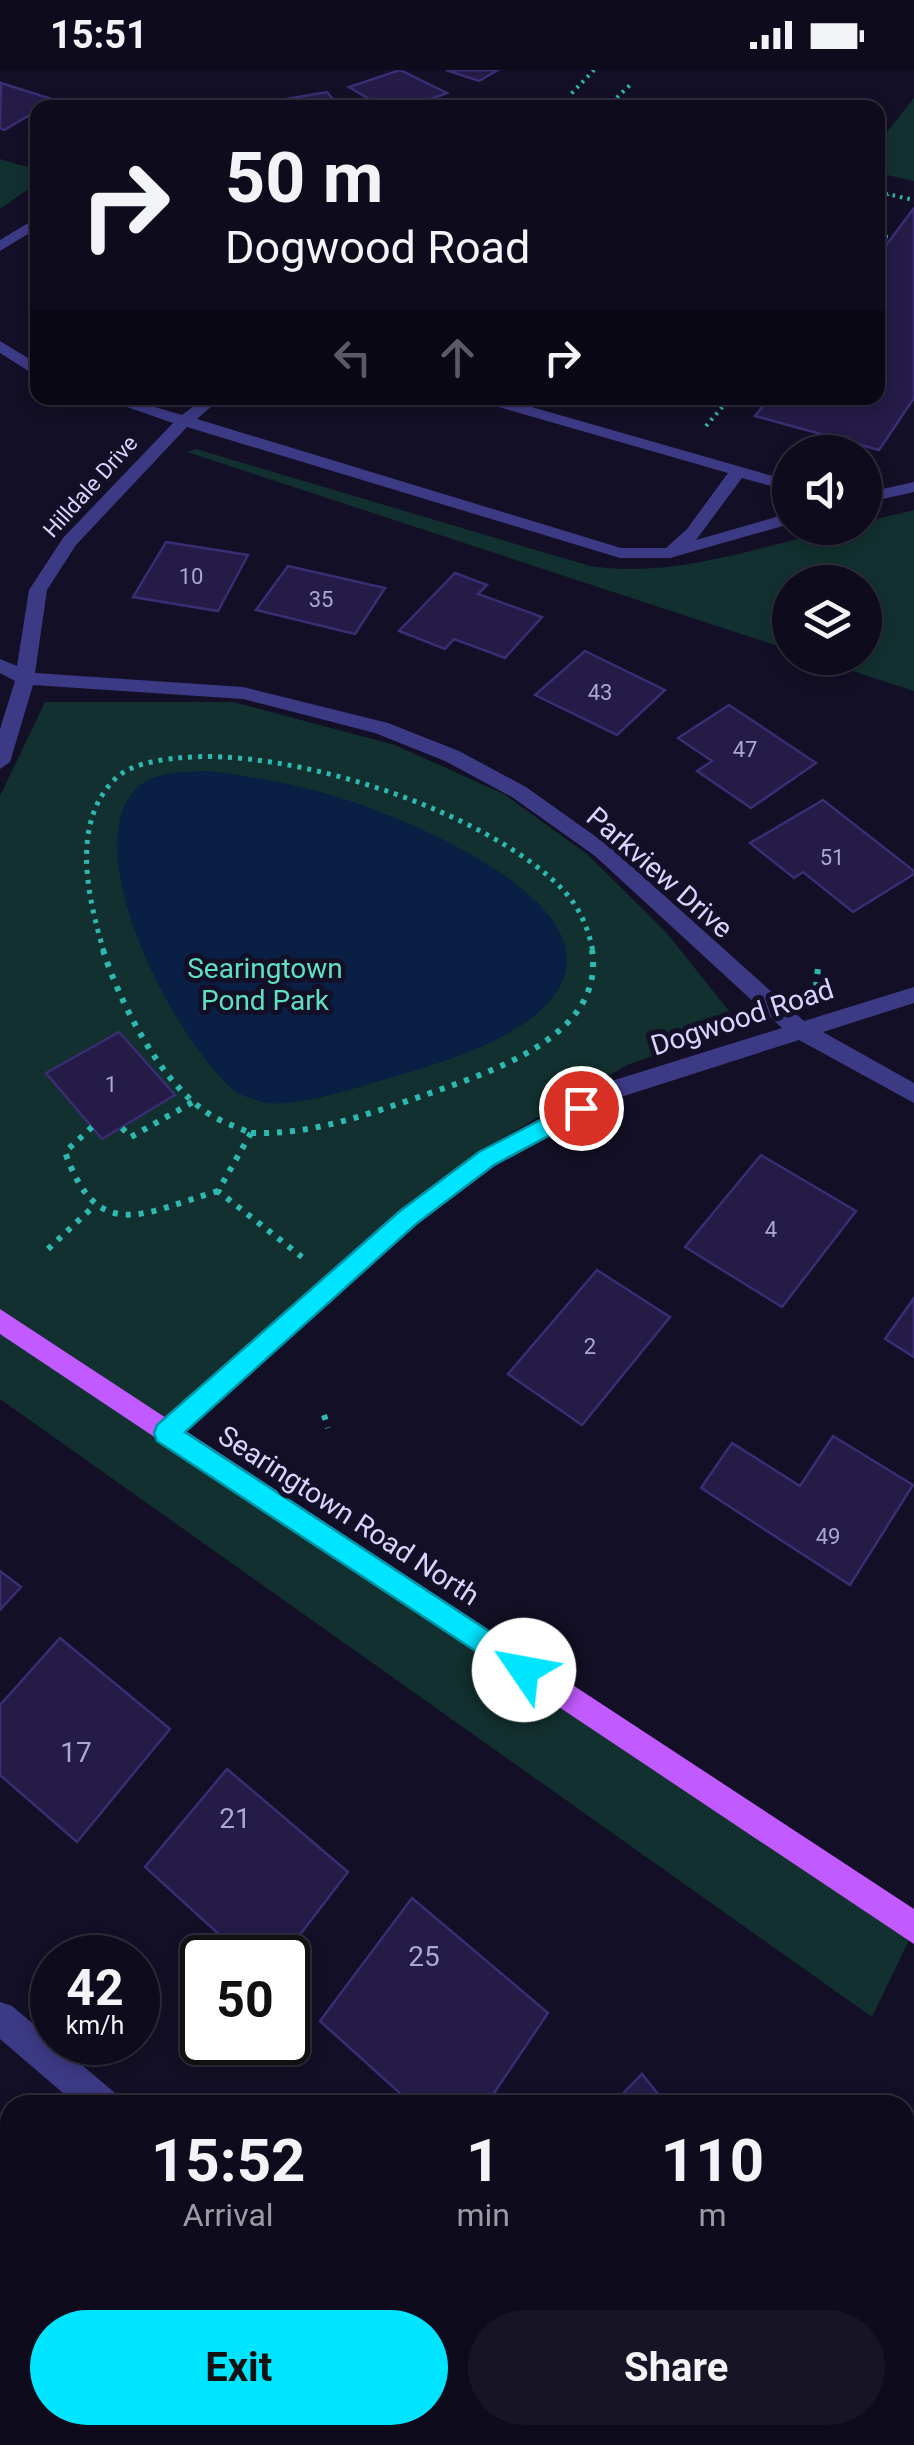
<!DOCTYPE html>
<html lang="en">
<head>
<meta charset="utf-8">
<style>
	body { margin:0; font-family:Roboto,sans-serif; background:#171425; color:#f1f3f6; height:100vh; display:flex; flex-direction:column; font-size:38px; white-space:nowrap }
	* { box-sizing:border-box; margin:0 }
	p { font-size:32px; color:#9b9ba3 }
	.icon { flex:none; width:55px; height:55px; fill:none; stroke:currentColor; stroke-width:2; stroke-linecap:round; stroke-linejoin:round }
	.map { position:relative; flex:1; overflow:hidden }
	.details { position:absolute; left:0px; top:2025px; width:915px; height:350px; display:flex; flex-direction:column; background:#0e0b1c; border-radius:30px 30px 0 0; box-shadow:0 5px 15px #0003,0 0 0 2px #2e2b3b }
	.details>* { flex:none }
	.top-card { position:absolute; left:30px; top:30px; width:855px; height:305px; border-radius:20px; box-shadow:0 5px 15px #0003,0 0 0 2px #2e2b3b; background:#0e0b1c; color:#f1f3f6; overflow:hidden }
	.controls { position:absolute; left:772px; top:365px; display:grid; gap:20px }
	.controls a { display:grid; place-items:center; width:110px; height:110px; border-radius:50%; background:#0e0b1c; box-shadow:0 5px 15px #0003,0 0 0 2px #2e2b3b; font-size:50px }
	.speed { position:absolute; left:30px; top:1865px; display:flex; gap:20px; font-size:50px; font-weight:700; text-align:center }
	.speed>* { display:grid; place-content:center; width:130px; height:130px; border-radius:50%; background:#0e0b1c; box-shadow:0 5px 15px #0003,0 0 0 2px #2e2b3b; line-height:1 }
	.speed small { font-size:25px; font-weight:400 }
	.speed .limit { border:5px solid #111; border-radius:15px; background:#fff; color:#111 }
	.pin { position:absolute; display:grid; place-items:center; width:85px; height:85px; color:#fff; margin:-42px; border:5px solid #fff; border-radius:50%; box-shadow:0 2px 10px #0007 }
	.me { position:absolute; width:110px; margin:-55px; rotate:303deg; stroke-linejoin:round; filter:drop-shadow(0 0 8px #0008) }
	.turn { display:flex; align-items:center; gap:35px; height:210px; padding:0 30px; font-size:45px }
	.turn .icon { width:130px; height:130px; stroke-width:2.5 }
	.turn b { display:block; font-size:70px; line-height:85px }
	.lanes { display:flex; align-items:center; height:95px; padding:0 30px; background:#0003; justify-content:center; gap:50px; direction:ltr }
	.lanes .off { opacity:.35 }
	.eta { display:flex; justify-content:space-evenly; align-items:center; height:170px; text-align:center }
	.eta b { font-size:60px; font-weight:700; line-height:70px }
	.action { display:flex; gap:20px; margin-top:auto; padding:20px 30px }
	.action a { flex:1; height:115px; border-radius:60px; background:#00e5ff; color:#111; font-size:40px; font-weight:700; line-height:115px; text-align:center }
	.action a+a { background:#171425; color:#f1f3f6 }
	.status { display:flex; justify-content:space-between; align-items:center; height:70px; padding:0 50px; background:#0e0b1c; direction:ltr }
	.status svg { height:28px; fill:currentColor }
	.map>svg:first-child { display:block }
	.green { fill:#12302f }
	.water { fill:#0a1f44 }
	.building { fill:#241b47; stroke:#3b2d73; stroke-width:2.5 }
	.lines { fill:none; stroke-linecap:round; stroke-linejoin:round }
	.path-far2 { stroke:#2fb8b0; stroke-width:4; stroke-dasharray:2.5 5; stroke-linecap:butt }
	.path-far1 { stroke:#2fb8b0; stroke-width:5; stroke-dasharray:4 6; stroke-linecap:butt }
	.path { stroke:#2fb8b0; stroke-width:6; stroke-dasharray:5 8; stroke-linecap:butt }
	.minor { fill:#3d3a85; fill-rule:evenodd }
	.major { fill:#c25bff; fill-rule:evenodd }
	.route { fill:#00e5ff; stroke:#0095a6; stroke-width:2.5 }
	.labels { text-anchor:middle; stroke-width:10; stroke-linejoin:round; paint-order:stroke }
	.far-street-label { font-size:22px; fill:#d9d4ff; stroke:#130f26 }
	.number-label { font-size:22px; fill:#aca6d1 }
	.street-label { font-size:28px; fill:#d9d4ff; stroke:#130f26 }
	.park-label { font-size:28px; fill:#5fe0c0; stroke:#130f26 }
	.near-number-label { font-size:28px; fill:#aca6d1 }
</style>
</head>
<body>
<div class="status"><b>15:51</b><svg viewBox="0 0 49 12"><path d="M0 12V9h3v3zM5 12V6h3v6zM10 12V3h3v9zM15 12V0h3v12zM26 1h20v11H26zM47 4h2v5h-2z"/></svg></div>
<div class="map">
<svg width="914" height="2375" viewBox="0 0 914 2375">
	<rect width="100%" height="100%" fill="#130f26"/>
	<path class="green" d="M914 28V111L878 103V73Z
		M0 89 38 100 37 113 0 139Z
		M196 379 590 496C674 509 759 477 840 458H865V452L914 440V621L812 588H865V512H790V580L187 382Z
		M45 632H233L395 675 504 724 587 784 666 862 741 956 627 995 489 1076 400 1143 167 1356 914 1860 872 1947 0 1329V726Z"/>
	<path class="water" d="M209 701C266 708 324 720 378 741 433 762 606 837 559 918 533 965 445 992 396 1006 366 1015 290 1040 263 1032 254 1029 241 1026 235 1021 178 976 73 779 137 718 154 701 187 702 209 701Z"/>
	<path class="building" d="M400 0 447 23 407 38H384L349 17Z
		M446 0H498L479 11Z
		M1 13 55 30 4 60 0 58Z
		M327 22 340 38H266L263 33Z
		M79 30 143 37 73 38Z
		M914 138V328L879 380 755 346 769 328H878V186Z
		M166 472 248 485 218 541 133 527Z
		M288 496 385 518 355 564 256 540Z
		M455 503 487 515 478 524 542 547 505 588 454 569 445 579 399 561Z
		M585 581 665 620 617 665 535 625Z
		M729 635 816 693 751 738 697 701 712 691 678 668Z
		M823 730 914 801V804L853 842 803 802 794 808 750 773Z
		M119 962 175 1025 102 1069 46 1003Z
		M761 1085 856 1141 782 1237 685 1177Z
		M597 1200 670 1247 582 1355 508 1304Z
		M914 1228V1287L885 1269Z
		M833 1366 913 1415 850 1515 701 1418 732 1373 800 1416Z
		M0 1501 21 1517 0 1540Z
		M60 1568 170 1659 77 1772 0 1705V1635Z
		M227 1699 348 1802 282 1888H245L145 1797Z
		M412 1828 548 1943 486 2035H413L320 1951Z
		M642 2004 667 2035H612Z
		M905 2184 914 2188V2375H795L798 2365H905Z"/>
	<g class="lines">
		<path class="path-far2" d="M569 38 571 24 594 0
			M606 38 630 15
			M878 122 914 130
			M878 137 888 124
			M878 165 892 168
			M38 206 34 228 38 237
			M706 356 730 328"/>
		<path class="path-far1" d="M104 882C88 828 70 754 115 709 130 694 158 690 178 688 287 676 489 741 564 821 580 838 589 860 593 882"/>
		<path class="path" d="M103 880C119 931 158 1007 202 1039 216 1050 234 1056 251 1063
			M816 917 818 898
			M92 1057 65 1082C98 1175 143 1143 218 1121
			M122 1058 131 1067 193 1032
			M251 1063C312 1065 365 1045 422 1026 486 1003 606 968 592 880
			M251 1063 218 1121 302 1187
			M48 1179 92 1138
			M324 1345 328 1358"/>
		<path class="minor" d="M38 147V158L0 181V170Z
			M0 271 38 294V307L0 283Z
			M101 328H124L182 345 204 328H221L197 349 621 478H666L687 459 728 403 478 331 476 328H500L790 411V421L742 408 696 470 790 443V454L670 488H620L187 357 76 475 47 520 35 603 243 617 388 653 459 681 526 717 609 776 804 951 914 917V933L823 962 914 1013V1033L799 970 621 1027 495 1096 417 1154 175 1372 166 1375 157 1372 153 1363 157 1354 399 1140 479 1082 605 1013 782 958 595 786 512 727 445 691 375 663 243 629 33 615 10 692 0 699V659L15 611 0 603V589L17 596 29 520 63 468 173 353Z
			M914 412V422L865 433V423Z
			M0 1932 12 1936 115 2023 120 2035H77L0 1969Z
			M399 2365H435L440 2375H402Z"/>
		<path class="major" d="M0 1239 914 1839V1874L0 1264Z"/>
	</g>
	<path class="route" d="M581 1029 592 1038 589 1044 494 1095 416 1154 185 1362 533 1590 537 1600 533 1609 524 1613 157 1371 154 1363 157 1355 400 1141 479 1082Z"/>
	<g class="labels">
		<g class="far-street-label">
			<text transform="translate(90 416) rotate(-48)" y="8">Hilldale Drive</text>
		</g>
		<g class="number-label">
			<text x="191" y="514">10</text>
			<text x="321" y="537">35</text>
			<text x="600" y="630">43</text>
			<text x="745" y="687">47</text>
			<text x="832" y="795">51</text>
			<text x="111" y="1022">1</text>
			<text x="771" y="1167">4</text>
			<text x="590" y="1284">2</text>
			<text x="828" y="1474">49</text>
		</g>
		<g class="street-label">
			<text transform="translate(660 802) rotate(41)" y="10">Parkview Drive</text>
			<text transform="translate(742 947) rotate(-18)" y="10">Dogwood Road</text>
			<text transform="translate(349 1445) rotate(33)" y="10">Searingtown Road North</text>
		</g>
		<g class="park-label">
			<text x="265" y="908">Searingtown<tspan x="265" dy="32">Pond Park</tspan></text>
		</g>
		<g class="near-number-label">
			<text x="76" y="1692">17</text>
			<text x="235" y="1758">21</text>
			<text x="424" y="1896">25</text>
		</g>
	</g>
</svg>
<div class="controls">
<a><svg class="icon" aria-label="sound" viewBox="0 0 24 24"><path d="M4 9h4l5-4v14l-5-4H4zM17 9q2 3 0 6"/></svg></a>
<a><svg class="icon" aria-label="layers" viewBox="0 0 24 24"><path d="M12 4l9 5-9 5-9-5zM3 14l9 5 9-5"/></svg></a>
</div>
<div class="speed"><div>42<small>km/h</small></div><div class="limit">50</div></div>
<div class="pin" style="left:581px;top:1038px;background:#d93025"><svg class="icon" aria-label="arrive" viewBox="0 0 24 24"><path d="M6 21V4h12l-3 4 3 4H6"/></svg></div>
<svg class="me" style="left:524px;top:1600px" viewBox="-20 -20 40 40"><circle r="19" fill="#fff"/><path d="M0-13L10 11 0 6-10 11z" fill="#00e5ff"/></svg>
<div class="top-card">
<div class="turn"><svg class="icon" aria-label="right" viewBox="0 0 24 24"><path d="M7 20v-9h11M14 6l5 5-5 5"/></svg><div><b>50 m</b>Dogwood Road</div></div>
<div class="lanes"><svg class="icon off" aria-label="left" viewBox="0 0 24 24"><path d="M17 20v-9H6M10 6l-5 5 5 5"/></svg><svg class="icon off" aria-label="ahead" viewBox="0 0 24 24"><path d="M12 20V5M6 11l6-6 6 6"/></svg><svg class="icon" aria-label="right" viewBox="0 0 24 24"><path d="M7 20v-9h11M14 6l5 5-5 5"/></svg></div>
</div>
<section class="details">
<div class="eta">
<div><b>15:52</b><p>Arrival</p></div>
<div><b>1</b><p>min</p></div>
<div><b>110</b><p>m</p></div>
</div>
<div class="action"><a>Exit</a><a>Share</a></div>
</section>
</div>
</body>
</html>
